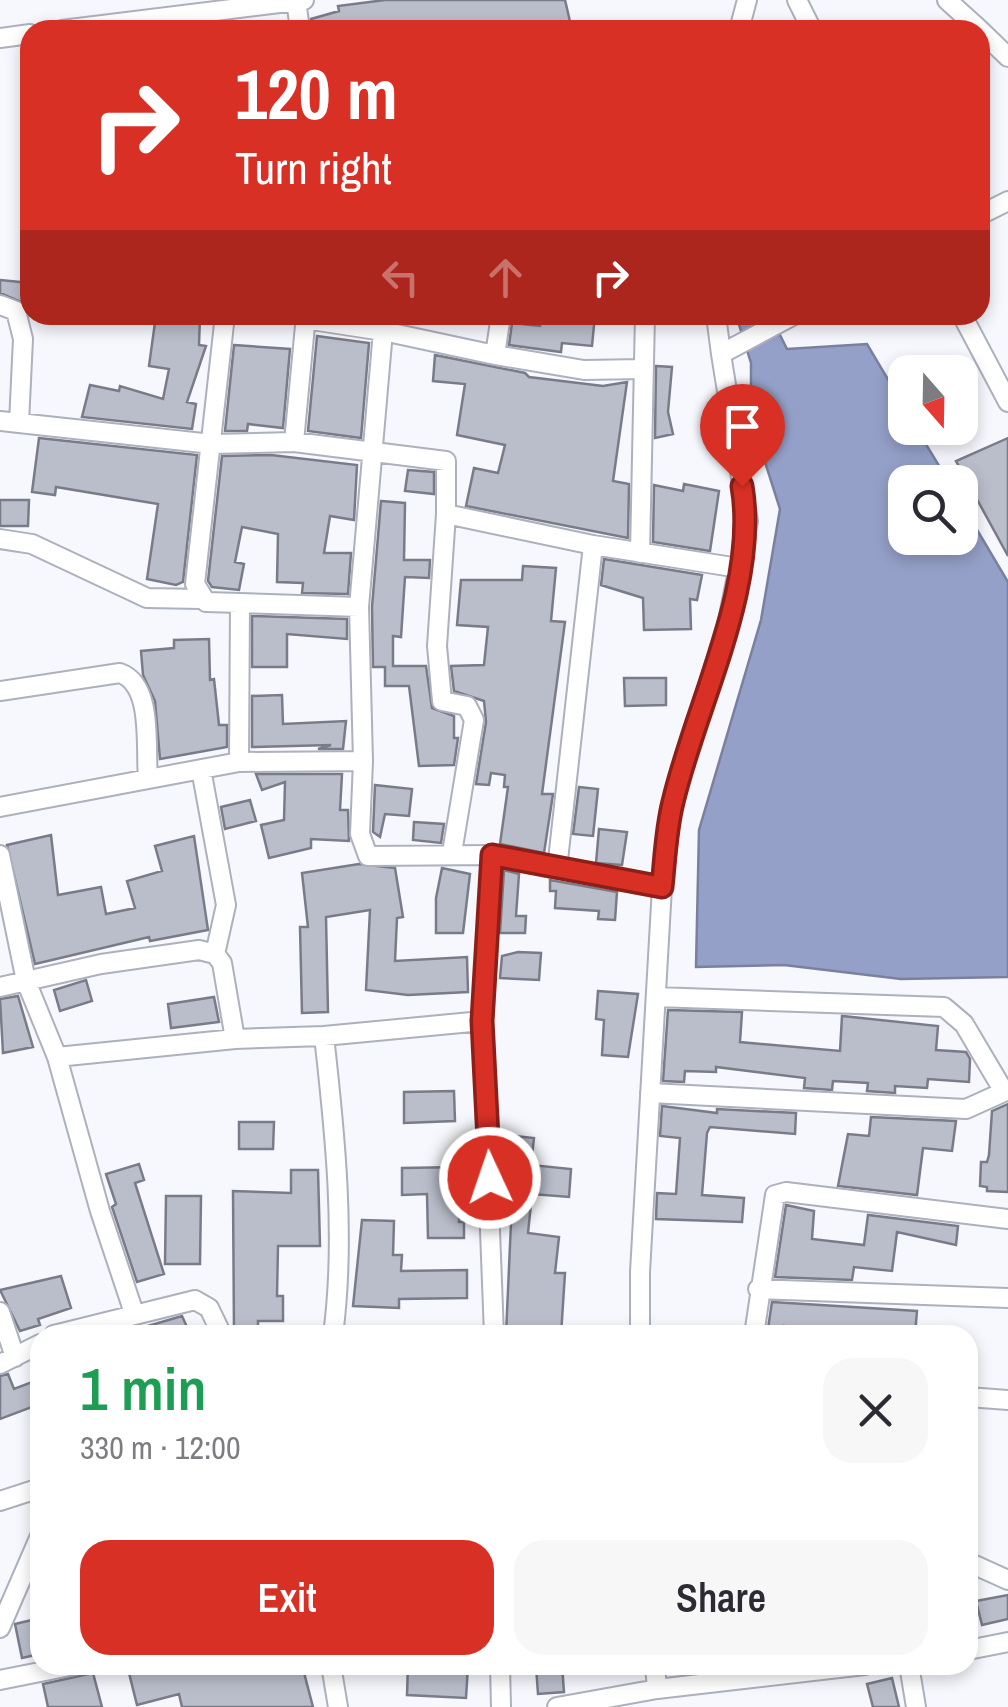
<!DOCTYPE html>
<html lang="en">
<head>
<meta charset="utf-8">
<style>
	body { margin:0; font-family:"Archivo Narrow",sans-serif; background:#f7f7f7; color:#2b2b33; height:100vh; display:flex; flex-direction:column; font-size:38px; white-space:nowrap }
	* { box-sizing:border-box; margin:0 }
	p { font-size:32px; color:#7c7c81 }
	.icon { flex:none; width:55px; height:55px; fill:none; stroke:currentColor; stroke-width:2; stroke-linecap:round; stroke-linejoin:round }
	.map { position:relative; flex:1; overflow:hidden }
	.details { position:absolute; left:30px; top:1325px; width:948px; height:350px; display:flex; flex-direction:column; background:#fff; border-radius:30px; box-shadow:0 5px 15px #0003 }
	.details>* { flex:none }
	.guide { position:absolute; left:20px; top:20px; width:970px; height:305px; border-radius:30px; box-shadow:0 5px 15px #0003; background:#d93025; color:#fff; overflow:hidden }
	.needle { width:65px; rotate:160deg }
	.buttons { position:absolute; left:888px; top:355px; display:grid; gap:20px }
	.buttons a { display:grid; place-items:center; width:90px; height:90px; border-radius:20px; background:#fff; box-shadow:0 5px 15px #0003; font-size:50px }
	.pin { position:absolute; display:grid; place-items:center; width:85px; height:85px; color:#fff; margin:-102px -42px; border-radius:50% 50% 50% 0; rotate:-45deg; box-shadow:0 0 10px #0007 }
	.pin .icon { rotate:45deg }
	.me { position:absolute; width:110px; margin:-55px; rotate:357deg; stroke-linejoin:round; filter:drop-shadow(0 0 8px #0008) }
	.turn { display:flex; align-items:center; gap:35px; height:210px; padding:0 50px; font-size:45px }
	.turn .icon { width:130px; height:130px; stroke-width:2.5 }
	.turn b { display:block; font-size:70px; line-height:85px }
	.lanes { display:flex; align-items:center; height:95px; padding:0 50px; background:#0003; justify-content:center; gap:50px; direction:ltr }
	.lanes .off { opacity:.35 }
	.round { display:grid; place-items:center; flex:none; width:105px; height:105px; border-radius:30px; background:#f7f7f7 }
	.summary { display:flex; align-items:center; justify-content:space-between; height:170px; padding:0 50px }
	h1 { font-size:60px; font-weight:600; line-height:75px; color:#1e9e55 }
	.button { display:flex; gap:20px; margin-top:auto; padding:20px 50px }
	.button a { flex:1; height:115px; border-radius:30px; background:#d93025; color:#fff; font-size:40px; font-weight:600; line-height:115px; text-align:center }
	.button a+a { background:#f7f7f7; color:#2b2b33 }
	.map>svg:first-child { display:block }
	.water { fill:#95a0c8; stroke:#79819e; stroke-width:2.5 }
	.building { fill:#babecb; stroke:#797c88; stroke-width:2.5 }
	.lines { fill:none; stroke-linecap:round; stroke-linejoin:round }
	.minor-casing { stroke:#adb0bd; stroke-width:22 }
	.minor { stroke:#fff; stroke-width:18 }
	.route-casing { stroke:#8d1f18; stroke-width:25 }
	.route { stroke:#d93025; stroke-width:18 }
</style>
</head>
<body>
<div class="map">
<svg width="1008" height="1707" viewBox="0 0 1008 1707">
	<rect width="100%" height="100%" fill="#f6f8fd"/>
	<path class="water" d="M736 315H770L787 349 867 344 905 408V428H916L949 482H905V538H960V501L1008 582V977L901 979 784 965 696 967 699 830 761 620 780 509 751 418V363Z"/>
	<path class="building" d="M385 0H565L572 30H312L311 19 339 11 338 6Z
		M0 280 30 283V306L0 293Z
		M156 315 200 316 199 345 206 346 187 402 196 404 192 429 82 417 90 385 119 391 120 386 163 399 169 369 149 366Z
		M542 315H595L592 346 562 343 561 352 509 345 512 323 540 326Z
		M317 336 369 343 361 438 308 431Z
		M234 345 290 349 283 428 248 424 247 431H225Z
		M435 355 525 373 529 377 603 386 627 382 613 481 629 484 628 538 466 506 474 468 498 473 505 445 457 435 465 384 433 381Z
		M656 366 672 367 668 412 673 434 655 438Z
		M39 438 197 455 183 582 176 585 147 579 158 504 56 487 55 495 32 492Z
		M1008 438V556L956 461Z
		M271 455 357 465 354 520 330 516 324 553H351L348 594 302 593 303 583 277 582 278 534 242 527 235 562 244 564 239 590 212 587 208 581 222 456Z
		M408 470 434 472V494L405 491Z
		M684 484 719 491 710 551 653 542 654 485 683 491Z
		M0 500H29L28 526H0Z
		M381 501 405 503 404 560H430L429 578 405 577 401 637 393 636V666H426L432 708 454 716V738H458L454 765 419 766 409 686H385V667H373L372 607Z
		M604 559 702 575 697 600 690 599 691 629 644 630 643 598 601 585Z
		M523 566 556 568 551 621 565 622 542 794H553L544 853 500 844 508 787H504L505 775 491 773 489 785 476 784 486 722 484 701 454 691 451 666 484 665 488 627 457 625 461 580H522Z
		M252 616 347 619V639L287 634V667H252Z
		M209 639 210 680 214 679 219 725H227V747L160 759 155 701 143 675 141 651 174 648V640Z
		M624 678H666V705L625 706Z
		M282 695 283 724 346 721 343 749H318L331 745 252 747V696Z
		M256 774H342L340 810H348L349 841 311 839V848L269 858 261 825 284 820 285 782 262 790Z
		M375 785 412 789 409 816 385 814 380 837 373 832Z
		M579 787 598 789 593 836 573 834Z
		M250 800 256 821 225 829 221 807Z
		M414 822 444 824 441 843 413 840Z
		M599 829 627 832 622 865 596 863Z
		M51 835 58 895 101 887 106 914 135 908 127 881 162 871 155 846 194 836 208 930 150 941 149 937 35 964 7 845Z
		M359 864 395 868 403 917 397 918 395 961 467 957 468 992 408 995 366 990 370 910 326 917 328 1012 302 1013 300 927H308L302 873Z
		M442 868 470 874 463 933H436V898Z
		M504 870 519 874 516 916H526L525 933H500Z
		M550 880 617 892 615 920 598 919 599 911 555 908 556 891H550Z
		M518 952 541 953 539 980 500 978 502 956Z
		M86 980 92 1001 60 1011 54 990Z
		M598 991 638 994 628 1057 602 1055 604 1020 596 1019Z
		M18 996 33 1047 3 1053 0 999Z
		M214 997 219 1022 171 1028 168 1004Z
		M668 1010 742 1012 740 1042 840 1051 842 1016 938 1026 936 1050 966 1052 970 1059 969 1082 928 1079 927 1088 895 1086V1093L867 1091 868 1083 833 1081 832 1090 804 1088 805 1078 716 1067V1072L685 1071 684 1082 663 1081Z
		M454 1091 455 1121 404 1123V1092Z
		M1008 1104V1192L987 1191V1187L980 1186 981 1162H987L989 1155 992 1111Z
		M662 1106 717 1113V1109L796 1113 795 1134 710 1127 707 1133 702 1195 744 1198 742 1222 656 1219 657 1193 676 1194 680 1138 660 1136Z
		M871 1117 956 1121 952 1151 923 1148 917 1195 838 1186 848 1134 869 1136Z
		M239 1122H274L273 1149H239Z
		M505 1135 534 1138 531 1165 571 1169 569 1197 532 1194 528 1233 559 1237 555 1273H565L561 1335H506L511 1223H502V1215L503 1203H511L515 1156 503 1155Z
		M139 1164 144 1180 135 1183 164 1274 137 1282 112 1207 116 1204 106 1174Z
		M460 1167 459 1222H464V1238H428L427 1194 402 1195V1168Z
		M291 1170H318L320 1246H278L277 1296H283V1321H258V1333H234L233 1191 291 1193Z
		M166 1196H201L200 1264H165Z
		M786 1205 814 1211 812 1239 864 1245 868 1215 958 1226 956 1245 897 1232 892 1271 854 1267 852 1280 775 1277Z
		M362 1220 394 1221 393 1255H402L401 1271 467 1270V1298L399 1299V1308L353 1306Z
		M61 1276 71 1308 38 1319 40 1325 20 1331 0 1290Z
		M772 1302 917 1311 915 1335H836L784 1326V1335H767Z
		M182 1316 187 1327 167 1335H117Z
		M8 1374 14 1389 40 1379V1404L0 1419V1376Z
		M1008 1595V1619L982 1625 976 1601Z
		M40 1618V1654L22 1658 15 1624Z
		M127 1665H302L313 1707H182L179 1694 137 1705Z
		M408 1665 468 1666 466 1698 407 1695Z
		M562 1665 564 1692 538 1694 536 1666Z
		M93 1673 102 1707H48L43 1684Z
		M892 1678 899 1707H873L867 1684Z"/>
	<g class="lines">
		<g class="minor-casing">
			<path id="minor" d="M296 0 300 30
				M797 0 812 30
				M947 0 980 30
				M62 30 304 0
				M739 30 747 0
				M980 30 1008 57
				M0 38 30 34
				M980 215 1008 201
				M0 305 16 311 23 339 19 423 0 421
				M306 315 294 442 446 461V514L593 545 739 568
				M716 315 721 354
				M962 315 1008 402
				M305 319 383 331
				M495 355 584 370 643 369
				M19 423 212 444 294 442
				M446 514 437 646 442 701 467 706 474 720 452 853
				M0 539 32 544 147 598 201 599
				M593 545 557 869 662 887
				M640 553 645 315
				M240 603 359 607
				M0 691 120 673C154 685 145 748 148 779
				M363 761 360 834 368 856 492 855
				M239 762 363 761 359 607 383 331 495 355 501 315
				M201 769 226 905 215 954
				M0 807 239 762 240 603 206 602 195 584 225 315
				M0 855 26 981 57 1057 100 1211 134 1313
				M0 987 101 964 199 950 215 954 222 963 235 1039 324 1036 482 1021
				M656 997 944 1007 964 1024 1003 1090
				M324 1036C335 1133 346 1238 333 1335
				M57 1057 235 1039
				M650 1093 966 1109 1008 1090
				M758 1289 1008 1298
				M0 1312 15 1357
				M54 1335 195 1300 209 1308 222 1335
				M494 1335 482 1021 492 855 557 869
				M640 1335V1272L662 887 672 804 728 621 748 521 721 354 794 315
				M754 1335 775 1195 786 1192 1008 1219
				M0 1364 40 1344
				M968 1397 1008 1400
				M0 1501 40 1488
				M968 1562 1008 1580
				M0 1628 40 1536
				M968 1650 1008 1642
				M331 1665 338 1707
				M500 1665 501 1707
				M909 1665 916 1707
				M0 1680 75 1665
				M657 1689 865 1665
				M557 1707 657 1689 655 1665"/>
		</g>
		<use href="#minor" class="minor"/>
	</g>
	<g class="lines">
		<g class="route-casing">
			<path id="route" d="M490 1178 482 1021 492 855 662 887C665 859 666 829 673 802 696 704 759 587 742 486"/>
		</g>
		<use href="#route" class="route"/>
	</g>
</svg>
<div class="buttons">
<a><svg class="needle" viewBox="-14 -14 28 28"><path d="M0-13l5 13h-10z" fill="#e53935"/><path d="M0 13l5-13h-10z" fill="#7c7c81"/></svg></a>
<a><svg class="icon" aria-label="search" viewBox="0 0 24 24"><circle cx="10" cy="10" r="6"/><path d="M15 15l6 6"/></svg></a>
</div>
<div class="pin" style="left:742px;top:486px;background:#d93025"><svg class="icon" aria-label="arrive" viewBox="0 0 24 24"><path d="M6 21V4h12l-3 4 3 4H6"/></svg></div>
<svg class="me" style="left:490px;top:1178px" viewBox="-20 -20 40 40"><circle r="17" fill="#d93025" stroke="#fff" stroke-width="3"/><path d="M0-11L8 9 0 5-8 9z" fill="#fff"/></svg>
<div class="guide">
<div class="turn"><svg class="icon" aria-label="right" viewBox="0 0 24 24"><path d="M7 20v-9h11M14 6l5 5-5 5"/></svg><div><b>120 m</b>Turn right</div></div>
<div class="lanes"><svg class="icon off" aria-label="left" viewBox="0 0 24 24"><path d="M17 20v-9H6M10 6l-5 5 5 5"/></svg><svg class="icon off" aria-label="ahead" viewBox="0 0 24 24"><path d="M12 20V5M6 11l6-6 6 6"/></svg><svg class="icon" aria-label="right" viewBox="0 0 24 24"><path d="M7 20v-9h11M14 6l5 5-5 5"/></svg></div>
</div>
<section class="details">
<div class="summary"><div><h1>1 min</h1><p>330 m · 12:00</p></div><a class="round"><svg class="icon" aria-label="close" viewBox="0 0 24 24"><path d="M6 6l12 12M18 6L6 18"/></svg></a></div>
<div class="button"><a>Exit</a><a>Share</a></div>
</section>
</div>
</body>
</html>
